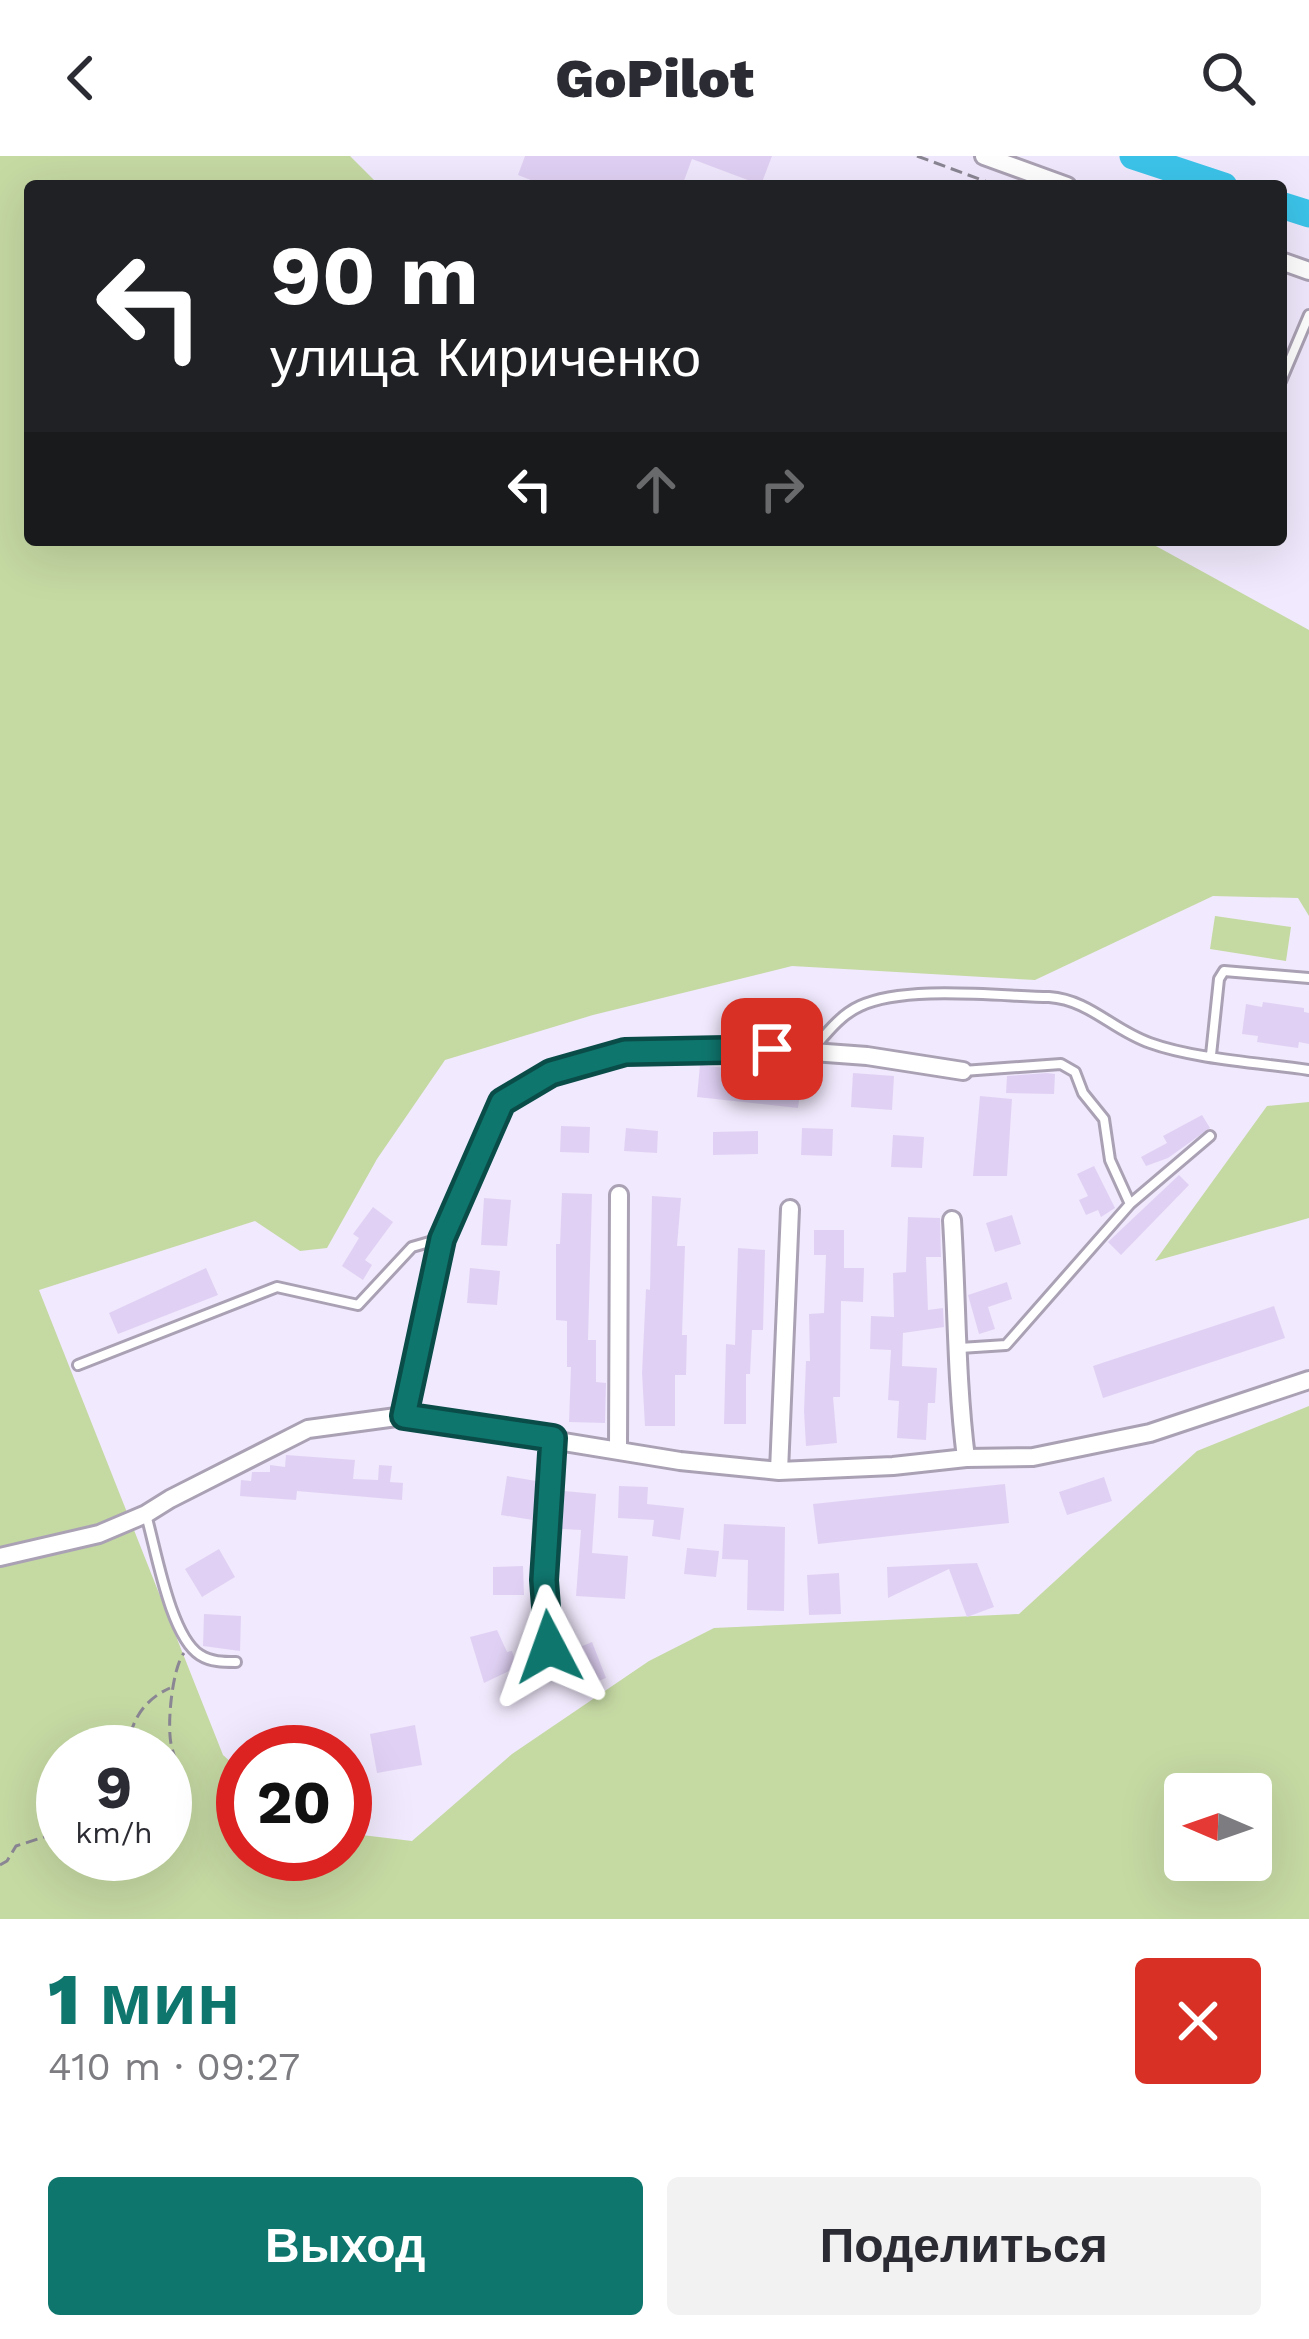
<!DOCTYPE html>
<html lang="ru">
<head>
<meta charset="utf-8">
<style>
	body { margin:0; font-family:"Work Sans",sans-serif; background:#f2f2f3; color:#2b2b33; height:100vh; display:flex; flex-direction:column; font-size:45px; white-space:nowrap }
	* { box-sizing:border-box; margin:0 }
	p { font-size:39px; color:#7c7c81 }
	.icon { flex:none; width:66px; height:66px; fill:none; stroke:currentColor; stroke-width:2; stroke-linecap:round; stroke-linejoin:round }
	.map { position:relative; height:1763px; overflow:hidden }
	.side { display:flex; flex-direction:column; background:#fff; flex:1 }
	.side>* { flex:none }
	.top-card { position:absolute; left:24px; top:24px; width:1263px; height:366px; border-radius:12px; box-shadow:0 12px 48px #0002; background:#202124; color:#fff; overflow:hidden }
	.needle { width:78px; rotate:272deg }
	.fabs { position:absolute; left:1164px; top:1617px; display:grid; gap:24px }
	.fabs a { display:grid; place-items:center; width:108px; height:108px; border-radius:12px; background:#fff; box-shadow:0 12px 48px #0002; font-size:60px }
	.speed { position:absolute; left:36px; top:1569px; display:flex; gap:24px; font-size:60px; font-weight:700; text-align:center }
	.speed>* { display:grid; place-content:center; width:156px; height:156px; border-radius:50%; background:#fff; box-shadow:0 12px 48px #0002; line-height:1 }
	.speed small { font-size:30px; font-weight:400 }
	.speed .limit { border:18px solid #d22; background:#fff; color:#111 }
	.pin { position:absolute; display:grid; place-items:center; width:102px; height:102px; color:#fff; margin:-51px; border-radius:24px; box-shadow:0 6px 18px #0006 }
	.me { position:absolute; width:132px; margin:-66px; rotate:356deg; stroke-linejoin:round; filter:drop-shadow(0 0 9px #0008) }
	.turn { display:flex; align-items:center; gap:42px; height:252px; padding:0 48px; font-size:54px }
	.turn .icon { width:156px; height:156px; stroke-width:2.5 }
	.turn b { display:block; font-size:84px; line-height:102px }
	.lanes { display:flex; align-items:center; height:114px; padding:0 48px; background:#0003; justify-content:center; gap:60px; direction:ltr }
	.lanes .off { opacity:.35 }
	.round { display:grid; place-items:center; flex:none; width:126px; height:126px; border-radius:12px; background:#f2f2f3 }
	.summary { display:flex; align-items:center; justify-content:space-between; height:204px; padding:0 48px }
	h1 { font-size:72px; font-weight:800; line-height:90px; color:#0f766e }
	.primary-button { display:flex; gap:24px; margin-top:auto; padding:24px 48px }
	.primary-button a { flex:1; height:138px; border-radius:12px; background:#0f766e; color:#fff; font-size:48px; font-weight:800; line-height:138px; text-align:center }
	.primary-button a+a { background:#f2f2f3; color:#2b2b33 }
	header { display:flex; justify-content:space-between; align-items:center; height:156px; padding:0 48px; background:#fff; font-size:54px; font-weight:800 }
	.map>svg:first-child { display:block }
	.green { fill:#c5d9a3; fill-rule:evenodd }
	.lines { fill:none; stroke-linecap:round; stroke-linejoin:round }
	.river { stroke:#3cc4ea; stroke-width:27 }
	.building { fill:#e0d1f4 }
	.lane-casing { stroke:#aaa2b4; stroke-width:14 }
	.street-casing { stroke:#aaa2b4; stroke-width:22 }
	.path { stroke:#8b8693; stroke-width:3; stroke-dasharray:12 6; stroke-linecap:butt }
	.lane { stroke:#fff; stroke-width:8 }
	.street { stroke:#fff; stroke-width:16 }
	.route-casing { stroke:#0a4d48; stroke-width:30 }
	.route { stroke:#0f766e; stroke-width:21 }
</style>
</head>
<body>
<header><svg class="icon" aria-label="back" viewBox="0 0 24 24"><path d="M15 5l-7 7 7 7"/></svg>GoPilot<svg class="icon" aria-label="search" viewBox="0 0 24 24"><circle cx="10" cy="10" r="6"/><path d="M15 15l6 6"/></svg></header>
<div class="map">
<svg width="1309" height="1763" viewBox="0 0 1309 1763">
	<rect width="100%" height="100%" fill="#f1e9fd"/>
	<path class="green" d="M0 0H350L380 30H30V384H1145L1309 474V760L1298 742 1213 740 1035 824 792 810 593 859 445 904 377 1003 327 1092 300 1095 255 1065 39 1134 223 1599 243 1617V1698H345V1677L412 1685 512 1598 649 1505 714 1472 1019 1458 1197 1295 1309 1250V1763H0ZM63 1596H165V1698H63ZM1185 1638H1251V1704H1185Z
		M1215 760 1291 771 1286 805 1210 793Z
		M1309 946V1062L1155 1105 1267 950Z"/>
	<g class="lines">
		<path class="river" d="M1133 0 1224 30
			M1281 49 1309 58"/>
	</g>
	<path class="building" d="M525 0H772L761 29 692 3 682 30H546L518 19Z
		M1263 846 1304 852V856L1309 857V888L1299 886 1298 892 1257 886 1258 880 1242 878 1246 848 1262 851Z
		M762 907 803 913 798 952 697 941 700 909 760 916Z
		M853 917 894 920 892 954 851 951Z
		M1047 917 1055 918 1054 938 1006 937 1007 920Z
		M980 940 1012 943 1007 1020H973Z
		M1202 959 1210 972 1168 1002 1146 1010 1141 1001 1167 987 1163 980Z
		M561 970 590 971 589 997 560 996Z
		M626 972 658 975 657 997 624 995Z
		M802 972 833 973 832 1000 801 999Z
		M758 975V998L713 999V976Z
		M893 979 924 981 922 1012 891 1011Z
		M1094 1010 1115 1052 1101 1061 1098 1054 1086 1059 1079 1044 1088 1040 1077 1018Z
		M1179 1019 1189 1029 1121 1099 1108 1086Z
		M562 1037 592 1038 588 1184H596V1226L606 1227 605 1267 569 1266 571 1211H567V1165L556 1164V1088H560Z
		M652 1040 681 1042 677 1090H685L682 1179H687L686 1219H675V1270H645L642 1217 646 1133 650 1134Z
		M484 1042 511 1044 507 1090 481 1089Z
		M373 1051 393 1066 365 1104 372 1109 363 1124 342 1110 359 1082 353 1078Z
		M1012 1059 1021 1088 995 1096 986 1067Z
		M908 1061 940 1062 941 1101H926L928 1154 943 1152 944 1171 903 1177 902 1210 937 1212 935 1247H928L926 1284 897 1282 899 1245 888 1244 891 1194 870 1193 871 1160 894 1161 893 1117 906 1116Z
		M814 1074H844V1112H864L863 1146 841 1145 840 1241H833L837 1287 806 1290 804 1255 806 1205H810L809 1158 824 1157 826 1099H814Z
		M738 1092 765 1094 763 1174H752L750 1218H746V1268H724L726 1188 735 1189Z
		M206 1112 218 1139 118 1178 109 1157Z
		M470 1112 500 1115 497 1149 467 1147Z
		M1007 1126 1012 1143 988 1151 995 1173 979 1178 968 1139Z
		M1274 1150 1285 1182 1103 1242 1093 1210Z
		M286 1299 355 1304 353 1323 378 1324 379 1309 392 1310 390 1326 403 1327 402 1344 297 1335 296 1344 240 1340 241 1324 251 1325 252 1316H270V1309L285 1311Z
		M507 1320 542 1326 539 1365 501 1359Z
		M1104 1321 1112 1345 1067 1359 1059 1336Z
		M1005 1328 1009 1367 818 1388 813 1348Z
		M619 1330 648 1331 647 1348 684 1352 680 1384 652 1380 654 1364 618 1362Z
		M564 1335 596 1338 592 1397 628 1400 625 1443 576 1440 581 1374 562 1373Z
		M724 1368 785 1371 784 1455 747 1454 748 1404 722 1403Z
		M687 1392 719 1395 716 1421 684 1418Z
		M219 1393 235 1421 202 1441 185 1413Z
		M977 1407 994 1451 967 1461 949 1413 888 1442 887 1411Z
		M523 1410 524 1439H493V1411Z
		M839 1417 841 1458 809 1459 807 1419Z
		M204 1458 241 1460 240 1495 203 1490Z
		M497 1474 507 1496 512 1495 517 1511 484 1527 470 1481Z
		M592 1486 606 1522 588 1529 573 1494Z
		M415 1569 422 1609 377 1617 370 1578Z"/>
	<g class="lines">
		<g class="lane-casing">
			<path id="lane" d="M1281 225 1309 159
				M811 895C826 878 840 859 860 850 905 829 997 840 1049 841 1090 844 1112 874 1150 887 1194 903 1261 907 1309 914
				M1211 899 1219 823 1224 815 1309 822
				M963 915 1061 908 1075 916 1083 937 1104 963 1110 1004 1130 1048
				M960 1192 1006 1189 1130 1048 1210 980
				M78 1209 277 1131 358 1149 412 1091 440 1083
				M146 1359C156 1393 170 1480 200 1499 211 1506 223 1506 236 1506
				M531 1514 542 1509 549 1491 545 1423 553 1285"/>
		</g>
		<g class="street-casing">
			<path id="street" d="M984 0 1067 30
				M1281 105 1309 115
				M952 1064C957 1144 956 1223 966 1302
				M404 1260 441 1083 502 946 551 917 625 896 772 893 867 900 963 915
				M618 1293 619 1039
				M779 1315 790 1053
				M0 1401 99 1378 146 1358 170 1343 308 1273 404 1260 680 1305 779 1315 893 1310 966 1302 1033 1301 1150 1277 1309 1224"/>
		</g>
		<path class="path" d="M917 0 998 30
			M128 1596C129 1567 143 1544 170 1532
			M165 1633 175 1630C181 1615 176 1607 172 1592 166 1573 172 1512 184 1497
			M0 1709 7 1705 16 1690 63 1675"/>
		<use href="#lane" class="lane"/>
		<use href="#street" class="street"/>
	</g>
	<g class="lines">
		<g class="route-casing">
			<path id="route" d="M549 1491 544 1424 553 1282 404 1260 442 1083 502 946 551 917 625 896 772 893"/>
		</g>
		<use href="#route" class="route"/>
	</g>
</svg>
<div class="fabs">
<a><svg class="needle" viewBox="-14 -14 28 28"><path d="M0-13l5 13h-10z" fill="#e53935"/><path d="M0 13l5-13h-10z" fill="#7c7c81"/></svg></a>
</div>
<div class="speed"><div>9<small>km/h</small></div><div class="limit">20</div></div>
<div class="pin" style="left:772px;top:893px;background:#d93025"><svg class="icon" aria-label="arrive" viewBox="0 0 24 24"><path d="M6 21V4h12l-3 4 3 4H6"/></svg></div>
<svg class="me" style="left:549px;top:1491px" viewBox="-20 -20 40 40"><path d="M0-17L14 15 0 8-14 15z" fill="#0f766e" stroke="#fff" stroke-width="4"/></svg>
<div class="top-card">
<div class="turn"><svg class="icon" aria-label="left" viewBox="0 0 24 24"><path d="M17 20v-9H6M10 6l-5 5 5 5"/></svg><div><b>90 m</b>улица Кириченко</div></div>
<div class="lanes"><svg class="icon" aria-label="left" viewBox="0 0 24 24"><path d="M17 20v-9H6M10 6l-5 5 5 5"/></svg><svg class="icon off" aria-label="ahead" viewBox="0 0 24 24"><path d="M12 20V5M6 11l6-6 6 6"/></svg><svg class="icon off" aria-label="right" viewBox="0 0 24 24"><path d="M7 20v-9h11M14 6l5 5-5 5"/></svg></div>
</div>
</div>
<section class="side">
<div class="summary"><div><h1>1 мин</h1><p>410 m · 09:27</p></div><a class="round" style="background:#d93025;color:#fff"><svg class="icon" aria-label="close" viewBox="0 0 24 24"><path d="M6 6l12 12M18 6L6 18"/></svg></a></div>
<div class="primary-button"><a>Выход</a><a>Поделиться</a></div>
</section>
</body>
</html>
